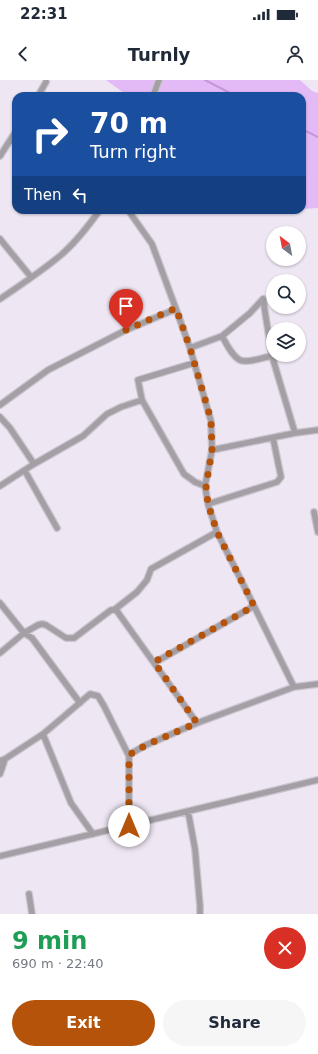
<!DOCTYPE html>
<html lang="en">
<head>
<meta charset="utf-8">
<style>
	body { margin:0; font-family:"DejaVu Sans",sans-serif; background:#f6f6f7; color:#1f2937; height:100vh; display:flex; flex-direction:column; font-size:15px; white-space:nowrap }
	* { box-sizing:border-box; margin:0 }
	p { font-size:13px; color:#747a83 }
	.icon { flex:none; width:22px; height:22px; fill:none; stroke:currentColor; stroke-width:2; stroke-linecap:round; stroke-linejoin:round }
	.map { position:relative; height:834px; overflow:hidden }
	.side { display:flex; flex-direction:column; background:#fff; flex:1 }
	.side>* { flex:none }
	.hud { position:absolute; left:12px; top:12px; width:294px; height:122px; border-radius:12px; box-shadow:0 1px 3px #0004; background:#1a4fa0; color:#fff; overflow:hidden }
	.needle { width:26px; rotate:328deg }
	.controls { position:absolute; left:266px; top:146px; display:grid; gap:8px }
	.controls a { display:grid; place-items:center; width:40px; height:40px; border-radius:50%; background:#fff; box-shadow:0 1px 3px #0004; font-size:20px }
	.pin { position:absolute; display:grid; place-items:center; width:34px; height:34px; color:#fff; margin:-41px -17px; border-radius:50% 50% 50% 0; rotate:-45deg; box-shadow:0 0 4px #0007 }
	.pin .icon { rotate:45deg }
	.me { position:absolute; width:44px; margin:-22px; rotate:0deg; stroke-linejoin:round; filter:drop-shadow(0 0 3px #0008) }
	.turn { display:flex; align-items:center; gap:14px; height:84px; padding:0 12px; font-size:18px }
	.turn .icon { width:52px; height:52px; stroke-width:2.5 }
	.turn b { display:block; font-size:28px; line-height:34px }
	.then { display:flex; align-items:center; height:38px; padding:0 12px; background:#0003; gap:8px; font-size:15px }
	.round { display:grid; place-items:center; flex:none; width:42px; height:42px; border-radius:21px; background:#f6f6f7 }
	.summary { display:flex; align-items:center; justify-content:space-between; height:68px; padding:0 12px }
	h1 { font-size:24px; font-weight:700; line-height:30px; color:#1e9e55 }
	.action { display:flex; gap:8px; margin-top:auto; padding:8px 12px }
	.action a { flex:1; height:46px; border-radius:24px; background:#b45309; color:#fff; font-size:16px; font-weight:700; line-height:46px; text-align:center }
	.action a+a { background:#f6f6f7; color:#1f2937 }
	.status { display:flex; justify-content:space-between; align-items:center; height:28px; padding:0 20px; background:#fff; direction:ltr }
	.status svg { height:11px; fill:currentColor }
	header { display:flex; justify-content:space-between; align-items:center; height:52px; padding:0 12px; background:#fff; font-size:18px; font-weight:700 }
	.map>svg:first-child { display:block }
	.green { fill:#e3baf5 }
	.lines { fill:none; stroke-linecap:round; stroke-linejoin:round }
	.stream { stroke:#c695dc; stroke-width:2 }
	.street-casing { stroke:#cbc4cf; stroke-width:8 }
	.street { stroke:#a39fa4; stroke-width:5.5 }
	.route { stroke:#b45309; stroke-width:7; stroke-dasharray:0 12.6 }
</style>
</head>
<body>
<div class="status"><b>22:31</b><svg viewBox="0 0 49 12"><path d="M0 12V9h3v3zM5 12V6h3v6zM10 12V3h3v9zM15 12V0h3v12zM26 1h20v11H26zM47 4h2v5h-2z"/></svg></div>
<header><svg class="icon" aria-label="back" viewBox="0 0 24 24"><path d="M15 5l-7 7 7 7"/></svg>Turnly<svg class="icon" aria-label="person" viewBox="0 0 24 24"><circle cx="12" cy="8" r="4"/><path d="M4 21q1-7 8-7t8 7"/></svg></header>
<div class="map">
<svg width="318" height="834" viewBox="0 0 318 834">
	<rect width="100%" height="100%" fill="#eee6f3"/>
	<path class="green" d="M106 0H300L312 11 318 13V128L302 129V16H128Z"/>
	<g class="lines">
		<path class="stream" d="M205 0 236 16
			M302 49 318 57"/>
		<g class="street-casing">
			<path id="street" d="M38 16 46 2
				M153 16 159 0
				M11 59 16 63
				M0 76 16 51
				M128 130 152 164 176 229 190 268 211 341 212 370 205 406 208 424 217 452 254 526 294 607
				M0 159 31 197
				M0 219C21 205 42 191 61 175 76 162 88 146 100 130
				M263 219 272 276 295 353
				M222 256 250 233 263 219
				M190 268 222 256C226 263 234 281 244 281 250 282 265 277 272 276
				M194 283 138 300 142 320 184 394 195 402 205 406
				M0 325 48 290 126 250 176 229
				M0 337 10 348 34 384
				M212 370 295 353 318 350
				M25 391 57 448
				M0 406 34 384 83 356 107 334 121 327 142 320
				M208 424 277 402 281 397 273 358
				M314 432 318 452
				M0 523 24 553 32 558 80 623
				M114 530 117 531 119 534 197 643
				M0 573 24 553 38 545 42 544 46 545 66 558H74L111 530H114L137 512 147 500 151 489 217 452
				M154 583 254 526
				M43 654 71 723 93 754
				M129 676 132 673 146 665 197 643 294 607 318 604
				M0 681 5 679 43 654 62 638 90 614 98 616 104 626 129 676V746
				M0 694 5 679
				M188 731 195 769 200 826V834
				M0 776 318 700
				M29 814 32 834"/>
		</g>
		<use href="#street" class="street"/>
	</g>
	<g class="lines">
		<path class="route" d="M126 250 176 228 190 268 211 340 212 370 206 406 208 424 217 452 254 526 154 582 197 643 146 665 132 673 129 676V746"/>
	</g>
</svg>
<div class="controls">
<a><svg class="needle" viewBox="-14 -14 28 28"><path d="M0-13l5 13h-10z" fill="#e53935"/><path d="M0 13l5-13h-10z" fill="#747a83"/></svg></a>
<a><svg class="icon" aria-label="search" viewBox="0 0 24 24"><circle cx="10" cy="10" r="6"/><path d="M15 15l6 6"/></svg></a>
<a><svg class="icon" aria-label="layers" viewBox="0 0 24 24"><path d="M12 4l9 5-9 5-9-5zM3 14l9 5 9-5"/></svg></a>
</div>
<div class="pin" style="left:126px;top:250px;background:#d93025"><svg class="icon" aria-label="arrive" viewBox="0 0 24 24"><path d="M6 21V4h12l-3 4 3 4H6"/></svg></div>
<svg class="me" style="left:129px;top:746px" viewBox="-20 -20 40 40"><circle r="19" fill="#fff"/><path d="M0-13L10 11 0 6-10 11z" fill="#b45309"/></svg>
<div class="hud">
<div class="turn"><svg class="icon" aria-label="right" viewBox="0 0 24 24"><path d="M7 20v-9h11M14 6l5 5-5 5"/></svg><div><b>70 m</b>Turn right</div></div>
<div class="then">Then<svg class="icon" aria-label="left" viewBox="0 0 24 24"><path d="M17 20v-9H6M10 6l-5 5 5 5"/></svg></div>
</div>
</div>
<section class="side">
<div class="summary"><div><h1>9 min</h1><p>690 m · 22:40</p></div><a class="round" style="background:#d93025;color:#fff"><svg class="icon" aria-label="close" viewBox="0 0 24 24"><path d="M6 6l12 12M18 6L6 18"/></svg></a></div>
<div class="action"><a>Exit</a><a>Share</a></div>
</section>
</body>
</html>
